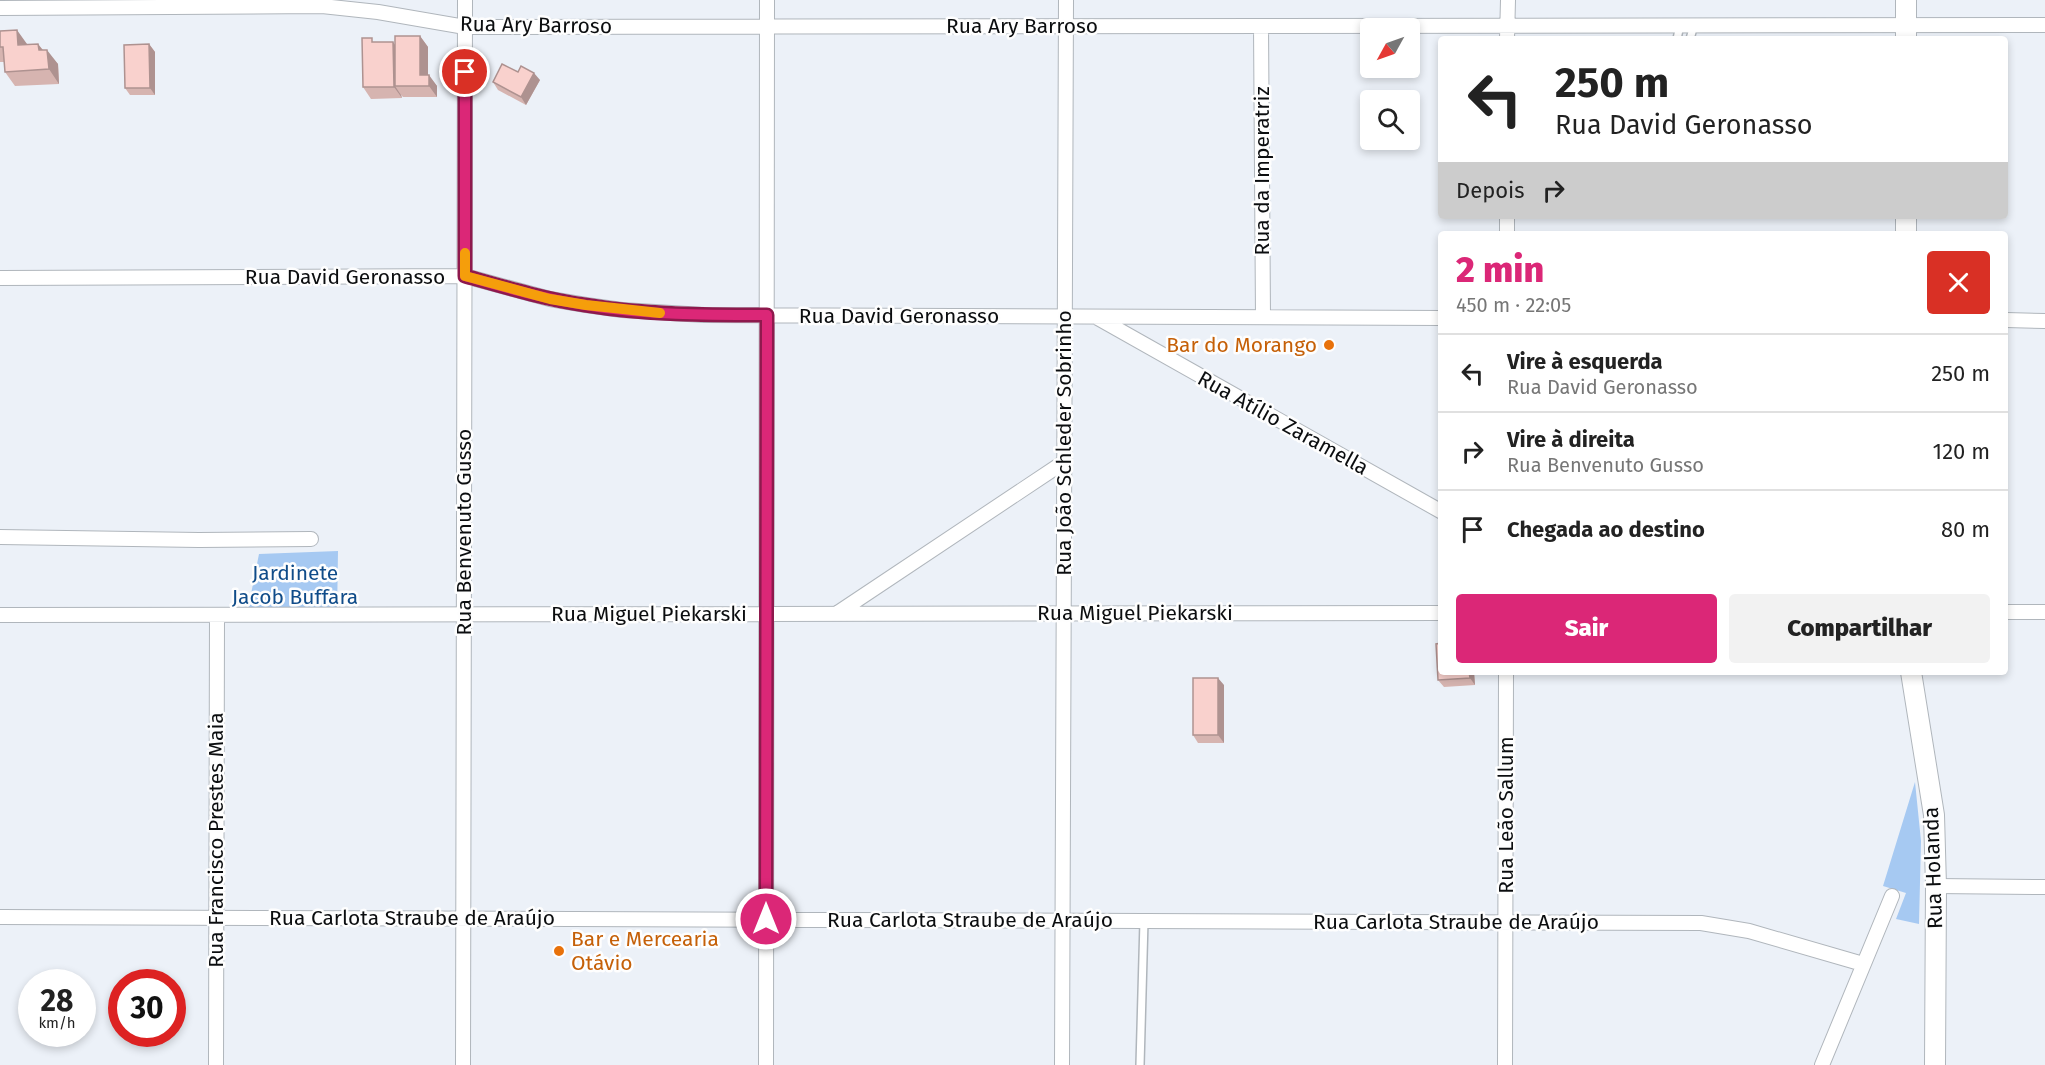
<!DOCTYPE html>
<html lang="pt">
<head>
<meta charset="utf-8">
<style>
	body { margin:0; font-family:"Fira Sans",sans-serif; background:#f2f2f2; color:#222; height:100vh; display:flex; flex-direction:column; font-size:22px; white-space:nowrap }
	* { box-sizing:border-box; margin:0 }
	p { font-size:20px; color:#767676 }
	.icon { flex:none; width:33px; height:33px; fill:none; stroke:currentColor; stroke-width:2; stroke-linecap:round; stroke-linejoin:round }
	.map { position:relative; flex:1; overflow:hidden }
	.sheet { position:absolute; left:1438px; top:231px; width:570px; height:444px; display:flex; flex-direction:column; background:#fff; border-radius:6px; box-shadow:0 3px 9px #0003 }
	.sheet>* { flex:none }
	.banner { position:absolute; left:1438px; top:36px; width:570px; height:183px; border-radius:6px; box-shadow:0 3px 9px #0003; background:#fff; color:#222; overflow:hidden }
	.needle { width:39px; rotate:230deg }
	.fabs { position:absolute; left:1360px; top:18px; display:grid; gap:12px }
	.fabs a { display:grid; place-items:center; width:60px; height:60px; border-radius:6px; background:#fff; box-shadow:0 3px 9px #0003; font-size:30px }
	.speed { position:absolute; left:18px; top:969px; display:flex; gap:12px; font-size:30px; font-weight:700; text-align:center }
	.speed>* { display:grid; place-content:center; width:78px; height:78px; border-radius:50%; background:#fff; box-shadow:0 3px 9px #0003; line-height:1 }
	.speed small { font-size:15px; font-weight:400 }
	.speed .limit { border:9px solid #d22; background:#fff; color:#111 }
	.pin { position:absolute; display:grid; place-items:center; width:51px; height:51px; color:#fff; margin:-26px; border:3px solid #fff; border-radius:50%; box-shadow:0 2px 6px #0007 }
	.me { position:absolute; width:66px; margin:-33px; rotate:0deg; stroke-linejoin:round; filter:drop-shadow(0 0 4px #0008) }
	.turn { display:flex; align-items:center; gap:21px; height:126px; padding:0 18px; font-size:27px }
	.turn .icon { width:78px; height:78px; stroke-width:2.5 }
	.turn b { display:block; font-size:42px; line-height:51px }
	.then { display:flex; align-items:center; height:57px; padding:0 18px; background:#0003; gap:12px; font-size:22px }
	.round { display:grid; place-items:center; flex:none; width:63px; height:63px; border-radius:6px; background:#f2f2f2 }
	.head { display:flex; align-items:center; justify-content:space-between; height:102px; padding:0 18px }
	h1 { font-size:36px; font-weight:800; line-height:45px; color:#db2777 }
	.button { display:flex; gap:12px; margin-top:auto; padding:12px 18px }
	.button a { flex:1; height:69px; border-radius:6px; background:#db2777; color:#fff; font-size:24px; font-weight:800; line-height:69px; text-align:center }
	.button a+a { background:#f2f2f2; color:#222 }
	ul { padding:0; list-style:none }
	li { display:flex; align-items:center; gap:18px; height:78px; padding:0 18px; border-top:2px solid #e0e0e0 }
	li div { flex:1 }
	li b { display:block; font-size:22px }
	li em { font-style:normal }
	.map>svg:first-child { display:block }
	.green { fill:#a6c9f2 }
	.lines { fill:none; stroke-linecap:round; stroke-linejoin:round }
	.lane-casing { stroke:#b0b6bc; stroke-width:10 }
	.street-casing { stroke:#b0b6bc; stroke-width:16 }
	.secondary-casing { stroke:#b0b6bc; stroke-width:22 }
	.lane { stroke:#fff; stroke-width:7 }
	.street { stroke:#fff; stroke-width:14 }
	.secondary { stroke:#fff; stroke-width:20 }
	.wall { fill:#d6b4b0 }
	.shaded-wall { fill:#ae9290 }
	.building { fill:#f9d1cd; stroke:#ae9290; stroke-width:1.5 }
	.route-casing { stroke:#8e194d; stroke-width:15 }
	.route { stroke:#db2777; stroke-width:10 }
	.slow { stroke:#f59e0b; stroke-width:10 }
	.food-dot { fill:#e8710a; stroke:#fefefe; stroke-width:2 }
	.labels { text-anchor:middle; stroke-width:5; stroke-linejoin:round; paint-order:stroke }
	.street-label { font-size:21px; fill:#0b0d0f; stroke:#fefefe }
	.food-label { font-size:21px; fill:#c56008; stroke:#fefefe; text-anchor:end }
	.park-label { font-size:21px; fill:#104c89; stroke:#fefefe }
</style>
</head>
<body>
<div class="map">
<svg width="2045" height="1065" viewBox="0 0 2045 1065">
	<rect width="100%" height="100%" fill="#ecf1f8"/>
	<path class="green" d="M338 551 337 617 246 619 259 554Z
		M1915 782 1921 841 1919 924 1896 919 1906 893 1883 886Z"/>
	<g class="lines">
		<g class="lane-casing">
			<path id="lane" d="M1677 39 1680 25
				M1690 39 1694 25
				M1140 1065 1144 921"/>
		</g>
		<g class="street-casing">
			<path id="street" d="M0 8 322 6 378 12 465 27 2045 25
				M1261 26 1263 317
				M1507 39 1508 0
				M1507 234V216
				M0 278 465 276 550 299 586 305 622 310 704 315 1442 318
				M1096 317 1442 512
				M2006 320 2045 321
				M0 537 199 540 311 539
				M2006 612H2045
				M836 614 1064 462
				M0 615 1442 613
				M1936 886 2045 887
				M0 917 1701 923 1749 931 1863 964
				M216 1065 217 615
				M463 1065 465 0
				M766 1065 767 0
				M1062 1065 1066 0
				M1505 1065 1506 672
				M1822 1065 1892 896"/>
		</g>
		<g class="secondary-casing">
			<path id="secondary" d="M1906 0V39
				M1906 216V234
				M1911 672 1934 815 1936 886 1935 1065"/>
		</g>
		<use href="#lane" class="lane"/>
		<use href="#street" class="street"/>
		<use href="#secondary" class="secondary"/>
	</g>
	<path class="wall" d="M0 31 27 44H38L43 50 58 64 59 84 15 86 5 72V62H0Z
		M420 36 428 47V75L437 86V97H403L401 95 402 98 371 99 363 87 374 42 395 45Z
		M149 44 155 52V95H130L125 88Z
		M518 72 540 80 526 105 498 90 493 82Z
		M1442 672H1474L1475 685 1444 687 1438 680Z
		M1224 685V743H1198L1193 735Z"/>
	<path class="shaded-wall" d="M17 30 27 44 18 45Z
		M420 36 428 47V86L420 75Z
		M393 42 401 53 395 86 401 95 402 98 394 87Z
		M38 44 48 57 47 50 58 64 59 84 49 69 39 50Z
		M149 44 155 52V95L150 88Z
		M534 73 540 80 526 105 521 97Z
		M429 75 437 86V97L429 86Z
		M1469 672H1474L1475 685 1470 678Z
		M1218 678 1224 685V743L1218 735Z"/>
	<path class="building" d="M17 30 18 45 38 44 39 50H47L49 69 5 72 3 47H0V31Z
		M395 36H420V75H429V86H395Z
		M362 38H372V42H393L394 87H363Z
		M149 44 150 88H125L124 45Z
		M502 64 518 72 521 66 534 73 521 97 493 82Z
		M1442 643V672H1469L1470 678 1438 680 1436 644Z
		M1193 678H1218V735H1193Z"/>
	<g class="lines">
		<g class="route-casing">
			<path id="route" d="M465 72V276C504 287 544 299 585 305 645 315 706 315 767 315L766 919"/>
		</g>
		<use href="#route" class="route"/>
		<path class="slow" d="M465 253V276L550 299 586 305 660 313"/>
	</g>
	<g class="food-dot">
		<circle cx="1329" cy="345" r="6"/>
		<circle cx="559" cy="951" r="6"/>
	</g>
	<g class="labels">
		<g class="street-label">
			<text transform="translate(536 25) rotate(1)" y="7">Rua Ary Barroso</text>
			<text x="1022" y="33">Rua Ary Barroso</text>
			<text transform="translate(1262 171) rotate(-90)" y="7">Rua da Imperatriz</text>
			<text x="345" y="284">Rua David Geronasso</text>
			<text x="899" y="323">Rua David Geronasso</text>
			<text transform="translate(1283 423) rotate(29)" y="7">Rua Atílio Zaramella</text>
			<text transform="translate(1064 443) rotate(-90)" y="7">Rua João Schleder Sobrinho</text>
			<text transform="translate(464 532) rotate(-90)" y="7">Rua Benvenuto Gusso</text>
			<text x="1135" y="620">Rua Miguel Piekarski</text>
			<text x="649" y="621">Rua Miguel Piekarski</text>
			<text transform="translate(1506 815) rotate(-90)" y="7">Rua Leão Sallum</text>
			<text transform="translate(216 840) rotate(-90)" y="7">Rua Francisco Prestes Maia</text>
			<text transform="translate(1933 868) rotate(-92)" y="7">Rua Holanda</text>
			<text x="412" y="925">Rua Carlota Straube de Araújo</text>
			<text x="970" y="927">Rua Carlota Straube de Araújo</text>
			<text x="1456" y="929">Rua Carlota Straube de Araújo</text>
		</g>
		<g class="food-label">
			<text x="1317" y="352">Bar do Morango</text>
			<text x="571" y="946" text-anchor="start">Bar e Mercearia<tspan x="571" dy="24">Otávio</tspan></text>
		</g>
		<g class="park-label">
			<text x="295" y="580">Jardinete<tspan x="295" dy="24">Jacob Buffara</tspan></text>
		</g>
	</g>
</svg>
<div class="fabs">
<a><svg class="needle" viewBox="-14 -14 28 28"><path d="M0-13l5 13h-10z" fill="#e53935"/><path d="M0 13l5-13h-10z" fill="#767676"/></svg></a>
<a><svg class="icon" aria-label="search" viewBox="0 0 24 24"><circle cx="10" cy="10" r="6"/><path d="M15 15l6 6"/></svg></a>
</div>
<div class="speed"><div>28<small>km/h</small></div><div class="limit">30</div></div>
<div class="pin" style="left:465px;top:72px;background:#d93025"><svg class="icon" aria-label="arrive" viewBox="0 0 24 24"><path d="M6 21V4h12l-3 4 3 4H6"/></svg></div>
<svg class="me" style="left:766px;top:919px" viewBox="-20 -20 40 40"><circle r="17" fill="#db2777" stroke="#fff" stroke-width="3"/><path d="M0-11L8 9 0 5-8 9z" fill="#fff"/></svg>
<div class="banner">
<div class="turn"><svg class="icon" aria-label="left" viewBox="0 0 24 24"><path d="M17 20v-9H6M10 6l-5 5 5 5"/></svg><div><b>250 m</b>Rua David Geronasso</div></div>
<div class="then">Depois<svg class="icon" aria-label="right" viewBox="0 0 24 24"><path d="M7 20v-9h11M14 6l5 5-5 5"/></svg></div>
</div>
<section class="sheet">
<div class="head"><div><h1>2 min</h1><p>450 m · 22:05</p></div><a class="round" style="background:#d93025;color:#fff"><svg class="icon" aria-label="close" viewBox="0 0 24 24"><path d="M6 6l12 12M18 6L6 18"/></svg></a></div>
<ul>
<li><svg class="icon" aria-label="left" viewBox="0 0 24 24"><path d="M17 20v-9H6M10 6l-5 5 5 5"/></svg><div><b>Vire à esquerda</b><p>Rua David Geronasso</p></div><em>250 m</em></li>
<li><svg class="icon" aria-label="right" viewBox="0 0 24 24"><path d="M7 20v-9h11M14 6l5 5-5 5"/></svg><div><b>Vire à direita</b><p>Rua Benvenuto Gusso</p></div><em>120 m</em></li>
<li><svg class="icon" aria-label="arrive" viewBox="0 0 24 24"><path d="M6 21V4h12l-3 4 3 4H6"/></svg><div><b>Chegada ao destino</b></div><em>80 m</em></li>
</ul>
<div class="button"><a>Sair</a><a>Compartilhar</a></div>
</section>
</div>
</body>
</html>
